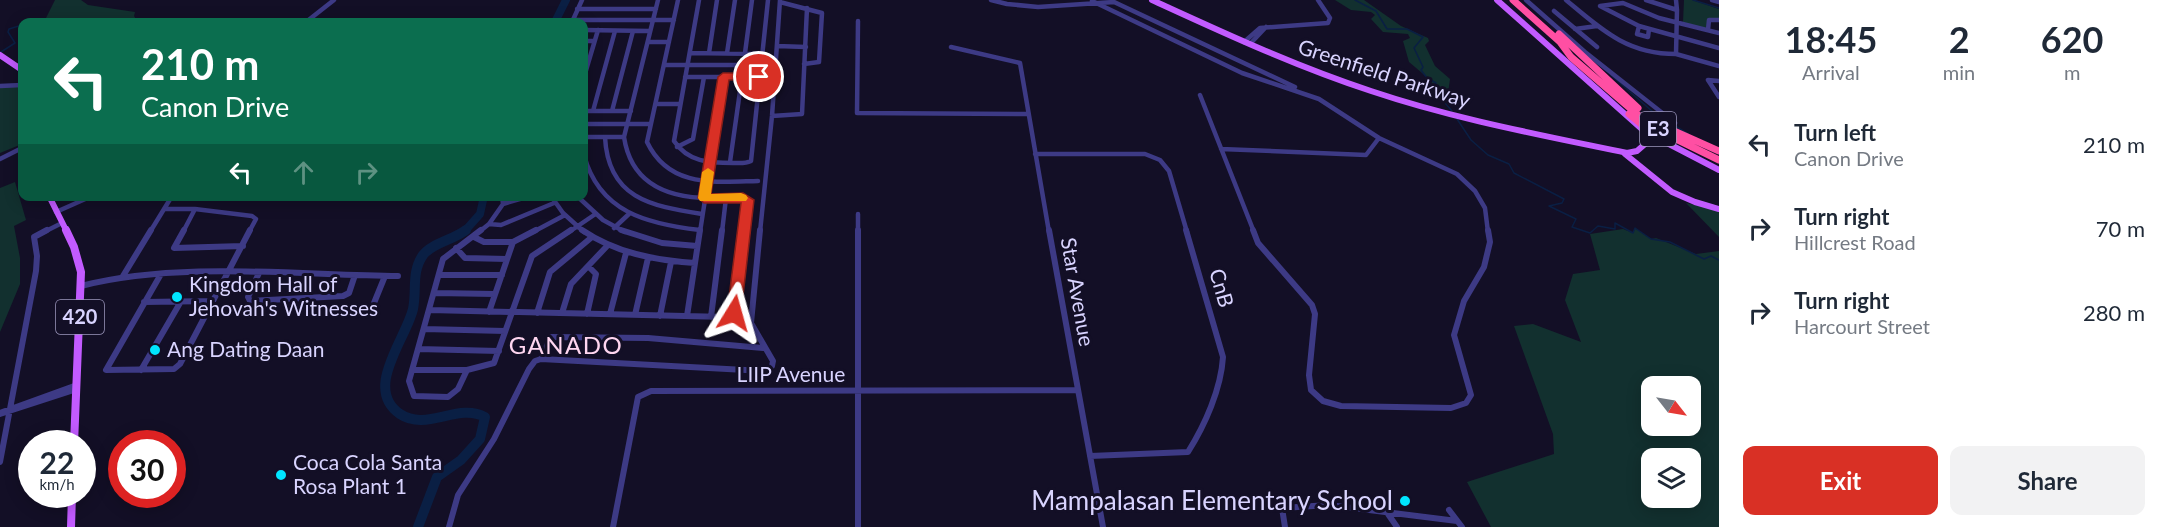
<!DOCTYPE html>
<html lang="en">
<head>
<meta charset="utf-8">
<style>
	body { margin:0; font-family:Lato,sans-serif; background:#f2f2f3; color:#1f2937; height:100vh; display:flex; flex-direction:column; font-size:22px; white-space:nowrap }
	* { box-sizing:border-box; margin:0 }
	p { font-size:20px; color:#747a83 }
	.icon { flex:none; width:33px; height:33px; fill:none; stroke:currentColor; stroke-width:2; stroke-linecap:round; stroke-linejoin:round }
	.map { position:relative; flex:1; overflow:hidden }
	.side { display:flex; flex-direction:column; background:#fff; width:450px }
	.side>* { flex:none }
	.hud { position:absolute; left:18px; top:18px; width:570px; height:183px; border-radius:12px; box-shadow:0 3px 15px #0003; background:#0b6e4f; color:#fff; overflow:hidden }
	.needle { width:39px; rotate:121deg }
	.buttons { position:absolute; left:1641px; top:376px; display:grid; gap:12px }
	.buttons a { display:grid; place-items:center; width:60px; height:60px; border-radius:12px; background:#fff; box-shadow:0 3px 15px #0003; font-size:30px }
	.speed { position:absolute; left:18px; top:430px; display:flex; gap:12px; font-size:30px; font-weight:700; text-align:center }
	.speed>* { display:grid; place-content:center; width:78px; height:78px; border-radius:50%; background:#fff; box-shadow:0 3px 15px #0003; line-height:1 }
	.speed small { font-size:15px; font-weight:400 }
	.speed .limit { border:9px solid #d22; background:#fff; color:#111 }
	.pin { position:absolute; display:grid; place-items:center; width:51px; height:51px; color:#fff; margin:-26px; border:3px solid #fff; border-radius:50%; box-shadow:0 2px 6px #0007 }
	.me { position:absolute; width:66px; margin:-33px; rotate:8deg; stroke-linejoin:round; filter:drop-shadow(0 0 4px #0008) }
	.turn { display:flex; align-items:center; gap:21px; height:126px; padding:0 24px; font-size:27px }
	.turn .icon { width:78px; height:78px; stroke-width:2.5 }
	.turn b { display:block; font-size:42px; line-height:51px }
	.lanes { display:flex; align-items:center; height:57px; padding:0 24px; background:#0003; justify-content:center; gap:30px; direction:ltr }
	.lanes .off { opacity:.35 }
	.eta { display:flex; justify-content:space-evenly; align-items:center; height:102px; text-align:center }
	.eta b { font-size:36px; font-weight:700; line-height:42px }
	.cta { display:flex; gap:12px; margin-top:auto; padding:12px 24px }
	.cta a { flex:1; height:69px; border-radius:12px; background:#d93025; color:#fff; font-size:24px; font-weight:700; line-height:69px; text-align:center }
	.cta a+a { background:#f2f2f3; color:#1f2937 }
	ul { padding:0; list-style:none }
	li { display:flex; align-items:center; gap:18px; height:84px; padding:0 24px }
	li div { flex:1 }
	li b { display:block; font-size:22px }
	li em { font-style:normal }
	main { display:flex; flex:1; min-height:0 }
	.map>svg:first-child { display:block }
	.green { fill:#12302f; fill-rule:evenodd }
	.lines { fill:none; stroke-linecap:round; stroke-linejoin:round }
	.stream { stroke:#0a1f44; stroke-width:1.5 }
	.river-far1 { stroke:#0a1f44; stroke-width:8 }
	.river { stroke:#0a1f44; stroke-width:10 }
	.minor-far1 { stroke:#3d3a85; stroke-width:4.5 }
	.minor { stroke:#3d3a85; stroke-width:6 }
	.major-far1 { stroke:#c25bff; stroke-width:6 }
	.major { stroke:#c25bff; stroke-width:8 }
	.highway { stroke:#ff4fa3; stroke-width:7 }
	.route { fill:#d93025; stroke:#8d1f18; stroke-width:1.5 }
	.slow { fill:#f59e0b }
	.poi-dot { fill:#00e5ff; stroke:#130f26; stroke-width:2 }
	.labels { text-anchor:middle; stroke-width:6; stroke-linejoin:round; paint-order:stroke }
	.shield { fill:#130f26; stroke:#9e99be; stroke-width:1.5 }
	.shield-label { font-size:20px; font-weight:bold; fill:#d9d4ff }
	.street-label { font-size:21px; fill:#d9d4ff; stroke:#130f26 }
	.poi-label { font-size:21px; fill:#d9d4ff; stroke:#130f26; text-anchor:start }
	.quarter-label { font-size:24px; letter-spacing:1.5px; fill:#ffd6f0; stroke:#130f26 }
	.near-poi-label { font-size:26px; fill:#d9d4ff; stroke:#130f26; text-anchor:end }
</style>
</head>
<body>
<main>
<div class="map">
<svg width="1719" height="527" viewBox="0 0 1719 527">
	<rect width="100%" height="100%" fill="#130f26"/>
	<path class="green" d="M55 0H81L88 5 135 12 134 16 137 21 146 22H44Z
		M1335 0H1364L1401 26 1428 38 1429 41 1425 45 1435 66 1450 79 1448 93 1431 91 1428 78 1409 62 1403 41 1410 38 1408 34 1383 32 1371 19 1375 15 1371 12 1351 10Z
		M1684 0H1692L1719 9V19H1708L1707 29 1683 22Z
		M0 87H22V144L0 153Z
		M15 182 26 220 14 226 20 258V284L0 332V188Z
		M1686 203 1719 210V237Z
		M1635 228 1651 239 1656 238 1696 254 1719 251V527H1491L1467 482 1554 454 1553 434 1514 326 1533 324 1581 342 1565 300 1573 274 1600 270 1590 234 1623 229 1633 233ZM1652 387H1690V426H1652ZM1652 459H1690V498H1652Z"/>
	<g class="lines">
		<path class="stream" d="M1355 0 1376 11 1387 29H1407L1423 37 1414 48 1423 67 1421 70 1427 78 1436 83 1433 89 1452 111
			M1693 0 1719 8
			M44 22H51
			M1 52 15 43 8 32 9 29 22 25
			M1611 75 1653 112 1688 134
			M1457 119 1471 140 1488 155 1509 164 1514 173 1564 199 1562 203 1549 206 1576 219 1572 227 1590 233 1598 226 1615 229V223L1633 233 1635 228 1651 239 1670 242 1704 259 1711 256 1719 260"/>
		<path class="river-far1" d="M555 22 566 0
			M464 232 480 214 484 196"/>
		<path class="river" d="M418 527 437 477 461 460 480 439 485 417C458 402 427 432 400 414 363 389 406 339 413 309 417 291 411 272 423 255 432 243 453 240 466 230"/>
		<path class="minor-far1" d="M658 0 624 137C631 183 666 198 710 198 722 198 734 196 747 199L743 232
			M678 0 647 142C669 188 714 182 758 181
			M699 0 674 141C688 162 709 163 733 163 739 163 745 164 751 161L768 0
			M991 0 1007 4 1038 7 1114 2 1295 87
			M1526 0 1585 52 1675 123
			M1566 0C1602 30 1627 54 1676 54L1677 10
			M1646 0 1677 10 1676 0
			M1712 0 1719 2
			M1092 1 1242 73 1319 99 1379 138 1457 174 1475 191 1485 208 1488 232
			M780 2 822 13 819 62 804 64
			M577 9H656
			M1554 11 1597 47
			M573 20H674
			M858 21 857 113 1028 114
			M306 22 334 0
			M572 22 582 0
			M1639 26 1637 34 1648 37 1649 29
			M1575 29 1597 26
			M584 30 650 31
			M1708 30 1709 20H1719
			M1719 33 1659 18 1623 3 1600 6 1639 26 1719 48
			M584 41H594
			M648 42H669
			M1244 42 1260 28 1328 23 1330 18 1318 0
			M1250 44 1266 27
			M777 46 806 47
			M951 47 1020 63 1049 232
			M690 53 762 54
			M709 53 717 0
			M727 53 735 0
			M745 53 752 0
			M1676 54 1719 66
			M664 65H761
			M584 77 598 30
			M685 77H760
			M1708 80 1719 97
			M1708 80 1719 81
			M0 86 22 85
			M1200 95 1254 232
			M656 104H680
			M584 111H631
			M593 111 615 31
			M612 111 633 31
			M772 116 802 114 807 8
			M584 124H651
			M584 137H624
			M584 137V148
			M605 137C608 198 650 206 702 214
			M677 147 693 139 704 77
			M1221 149 1366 155 1379 138
			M1035 154H1145L1160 160 1169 171 1187 232
			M584 155C599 212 647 224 700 230
			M0 159 22 148
			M730 162 742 77
			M551 196 563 213 584 232
			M577 196 603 220 625 232
			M503 204 530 196
			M164 209H195L252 216 256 219 249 232
			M56 212 92 196
			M858 214V232
			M489 224 501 225 554 203
			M614 228 630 213
			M44 232 62 223
			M150 232 172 196
			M183 232 195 209
			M479 232 489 224 503 204 502 196
			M533 232 565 215
			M569 232 594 215
			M700 232 724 77
			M722 232 726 198
			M760 232 772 116 780 0"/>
		<path class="minor" d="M184 230 174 248 243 246
			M481 230 443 259 409 381 414 396 448 397 458 389 467 370 494 363 532 256 571 230
			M582 230C616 253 654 260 695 263
			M621 230 662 243 697 246
			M858 230V527
			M1049 230 1103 527
			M1253 230 1258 243 1312 305 1315 314 1309 375 1311 390 1323 401 1341 406 1451 408 1466 403 1471 395 1454 335 1464 301 1484 267 1490 242 1488 230
			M474 237 484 242H513
			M456 248 465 258 507 259
			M259 273 248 297 250 301 343 296 349 293 355 275
			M161 274 106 370 174 369 180 364 250 230
			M440 275H502
			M123 276 151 230
			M81 286C179 261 297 275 398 276
			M435 293 495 294
			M144 302 213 301
			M374 303 385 276
			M430 310 726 317 734 313 743 230
			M489 312 513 242 536 230
			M537 313 550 272 592 237
			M562 313 571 284 608 245
			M587 314 596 274 588 266
			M610 314 626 253
			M635 315 648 258
			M660 316 671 262
			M687 316 700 230
			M711 317 722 230
			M424 329 505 331
			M418 349 499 351
			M541 359 766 371 772 366 773 361 751 323 760 230
			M141 370 180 303
			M412 370H467
			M0 413 77 385
			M0 414 77 389
			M1090 456 1188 452C1205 425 1221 389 1223 357L1186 230
			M0 462 36 271 37 256 34 237 47 230
			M1449 510 1462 527
			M1388 514 1397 527
			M449 527 458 495 494 439 529 369 535 361 541 359 551 337 648 338 763 348
			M613 527 638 397 651 391 1078 390
			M1285 527 1282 508 1329 505 1457 521"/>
		<path class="major-far1" d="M1152 0C1224 33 1295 66 1371 91 1454 119 1541 135 1627 153L1637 151 1653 137
			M1497 0 1644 131 1719 170
			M0 55 22 70
			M1625 154 1672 192 1695 202 1719 209
			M49 196 67 232"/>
		<path class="major" d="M66 230 74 247 81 272 74 444
			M71 527 72 495"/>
		<path class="highway" d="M1513 0 1560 42 1571 57 1638 115 1676 139 1719 160
			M1559 34 1638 108
			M1629 114 1652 133 1653 137
			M1665 127 1719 151"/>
	</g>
	<path class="route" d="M723 73H759L765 77 759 80H729L711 194 743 193 754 200 741 313 739 317H729L727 313 741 203H704L698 198 718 77Z"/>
	<path class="slow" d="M708 168 714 172 711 194 741 193 746 195 748 198 746 201H700L698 198 702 172Z"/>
	<g class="poi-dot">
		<circle cx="177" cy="297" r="6"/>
		<circle cx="155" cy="350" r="6"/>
		<circle cx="281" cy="475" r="6"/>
		<circle cx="1405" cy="501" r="6"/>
	</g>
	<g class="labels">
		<g class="shield">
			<rect x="1640" y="112" width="36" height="34" rx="4.5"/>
			<rect x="56" y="300" width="48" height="34" rx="4.5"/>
		</g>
		<g class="shield-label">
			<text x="1658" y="136">E3</text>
			<text x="80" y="324">420</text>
		</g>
		<g class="street-label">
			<text transform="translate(1384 74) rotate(18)" y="7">Greenfield Parkway</text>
			<text transform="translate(1221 288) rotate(74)" y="7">CnB</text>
			<text transform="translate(1077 292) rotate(80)" y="7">Star Avenue</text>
			<text x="791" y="382">LIIP Avenue</text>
		</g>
		<g class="poi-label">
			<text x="189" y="292">Kingdom Hall of<tspan x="189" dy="24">Jehovah's Witnesses</tspan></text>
			<text x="167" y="357">Ang Dating Daan</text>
			<text x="293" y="470">Coca Cola Santa<tspan x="293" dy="24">Rosa Plant 1</tspan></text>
		</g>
		<g class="quarter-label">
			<text x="566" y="354">GANADO</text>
		</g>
		<g class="near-poi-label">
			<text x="1393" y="510">Mampalasan Elementary School</text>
		</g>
	</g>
</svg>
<div class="buttons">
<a><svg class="needle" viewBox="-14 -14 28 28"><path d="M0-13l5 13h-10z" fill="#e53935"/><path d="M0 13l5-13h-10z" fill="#747a83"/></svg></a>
<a><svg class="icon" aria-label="layers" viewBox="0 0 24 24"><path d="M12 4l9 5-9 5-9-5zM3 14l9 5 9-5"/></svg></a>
</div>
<div class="speed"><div>22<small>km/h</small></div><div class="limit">30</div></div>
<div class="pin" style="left:759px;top:77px;background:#d93025"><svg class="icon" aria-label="arrive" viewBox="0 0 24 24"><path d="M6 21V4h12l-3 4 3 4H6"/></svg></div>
<svg class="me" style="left:734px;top:313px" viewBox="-20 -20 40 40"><path d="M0-17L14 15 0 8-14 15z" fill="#d93025" stroke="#fff" stroke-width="4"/></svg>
<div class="hud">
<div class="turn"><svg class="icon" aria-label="left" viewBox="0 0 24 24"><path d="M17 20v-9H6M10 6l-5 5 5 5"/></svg><div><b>210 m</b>Canon Drive</div></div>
<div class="lanes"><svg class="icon" aria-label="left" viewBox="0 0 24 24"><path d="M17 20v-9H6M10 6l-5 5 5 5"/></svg><svg class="icon off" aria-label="ahead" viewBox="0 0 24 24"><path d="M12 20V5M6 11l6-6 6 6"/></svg><svg class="icon off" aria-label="right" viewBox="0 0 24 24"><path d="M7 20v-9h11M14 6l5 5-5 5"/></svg></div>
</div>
</div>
<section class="side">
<div class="eta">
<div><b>18:45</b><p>Arrival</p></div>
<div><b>2</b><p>min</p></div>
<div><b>620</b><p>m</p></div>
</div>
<ul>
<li><svg class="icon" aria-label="left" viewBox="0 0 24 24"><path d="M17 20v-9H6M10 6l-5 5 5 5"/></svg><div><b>Turn left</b><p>Canon Drive</p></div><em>210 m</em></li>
<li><svg class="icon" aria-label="right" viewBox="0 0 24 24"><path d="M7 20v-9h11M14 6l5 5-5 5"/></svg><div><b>Turn right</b><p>Hillcrest Road</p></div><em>70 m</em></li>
<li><svg class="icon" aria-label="right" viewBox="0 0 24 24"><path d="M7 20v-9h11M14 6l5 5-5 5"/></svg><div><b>Turn right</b><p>Harcourt Street</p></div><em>280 m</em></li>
</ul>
<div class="cta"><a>Exit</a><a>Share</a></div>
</section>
</main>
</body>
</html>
